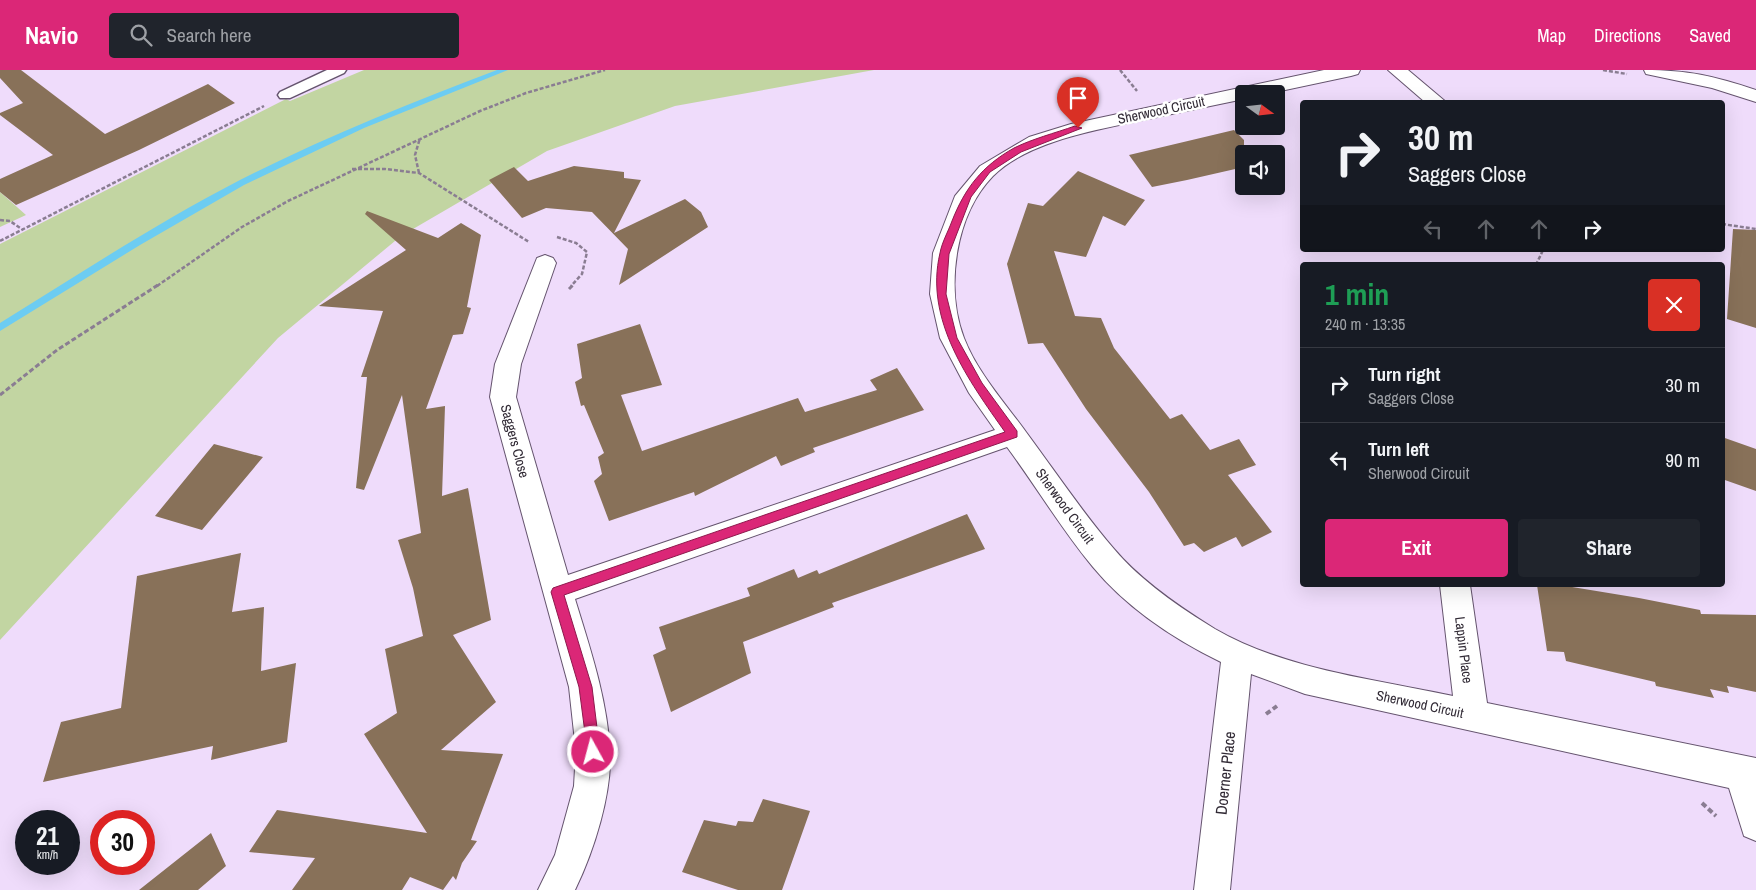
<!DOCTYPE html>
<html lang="en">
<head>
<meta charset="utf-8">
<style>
	body { margin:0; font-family:"Archivo Narrow",sans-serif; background:#20242c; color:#f1f3f6; height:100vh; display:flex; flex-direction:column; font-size:19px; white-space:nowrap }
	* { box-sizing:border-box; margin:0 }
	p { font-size:16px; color:#9ea1a6 }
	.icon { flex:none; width:28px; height:28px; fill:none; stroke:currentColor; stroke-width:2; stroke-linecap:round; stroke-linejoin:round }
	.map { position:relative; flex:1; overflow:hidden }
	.drawer { position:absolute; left:1300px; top:192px; width:425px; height:325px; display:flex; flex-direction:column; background:#171b24; border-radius:5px; box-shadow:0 5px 20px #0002 }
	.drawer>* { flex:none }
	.guide { position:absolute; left:1300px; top:30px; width:425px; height:152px; border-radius:5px; box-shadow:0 5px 20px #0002; background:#171b24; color:#f1f3f6; overflow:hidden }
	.needle { width:32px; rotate:105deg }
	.controls { position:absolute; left:1235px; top:15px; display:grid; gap:10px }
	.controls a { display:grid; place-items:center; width:50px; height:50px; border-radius:5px; background:#171b24; box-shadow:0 5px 20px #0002; font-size:25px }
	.speed { position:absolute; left:15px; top:740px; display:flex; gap:10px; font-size:25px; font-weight:700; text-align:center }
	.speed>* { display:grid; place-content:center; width:65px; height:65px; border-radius:50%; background:#171b24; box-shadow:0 5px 20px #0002; line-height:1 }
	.speed small { font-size:12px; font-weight:400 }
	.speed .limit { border:8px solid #d22; background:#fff; color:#111 }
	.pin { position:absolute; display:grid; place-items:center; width:42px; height:42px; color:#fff; margin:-51px -21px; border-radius:50% 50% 50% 0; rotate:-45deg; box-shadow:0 0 5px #0007 }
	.pin .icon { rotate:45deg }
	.me { position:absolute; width:55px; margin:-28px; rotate:353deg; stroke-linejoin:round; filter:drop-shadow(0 0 4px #0008) }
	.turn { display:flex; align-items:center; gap:18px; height:105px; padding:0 25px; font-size:22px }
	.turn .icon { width:65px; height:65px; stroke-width:2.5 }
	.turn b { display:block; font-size:35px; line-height:42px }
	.lanes { display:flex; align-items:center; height:48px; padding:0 25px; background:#0003; justify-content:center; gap:25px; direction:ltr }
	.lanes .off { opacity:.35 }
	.round { display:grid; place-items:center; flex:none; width:52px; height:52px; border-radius:5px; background:#20242c }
	.headline { display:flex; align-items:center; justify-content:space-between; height:85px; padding:0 25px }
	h1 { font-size:30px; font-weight:800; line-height:38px; color:#1e9e55 }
	.action { display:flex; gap:10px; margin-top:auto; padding:10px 25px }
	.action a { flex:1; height:58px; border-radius:5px; background:#db2777; color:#fff; font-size:20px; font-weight:800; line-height:58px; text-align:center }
	.action a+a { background:#20242c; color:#f1f3f6 }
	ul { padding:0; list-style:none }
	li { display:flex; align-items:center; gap:15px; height:75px; padding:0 25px; border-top:1px solid #363941 }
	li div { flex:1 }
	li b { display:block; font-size:19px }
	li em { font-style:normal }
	header { display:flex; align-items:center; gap:30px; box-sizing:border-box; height:70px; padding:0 25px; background:#db2777; color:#fff }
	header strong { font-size:24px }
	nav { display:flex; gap:28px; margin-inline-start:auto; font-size:18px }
	.search { width:350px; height:45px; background:#20242c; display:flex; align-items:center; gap:12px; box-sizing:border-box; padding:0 18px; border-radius:5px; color:#9ea1a6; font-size:19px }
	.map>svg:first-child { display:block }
	.green { fill:#c2d5a2 }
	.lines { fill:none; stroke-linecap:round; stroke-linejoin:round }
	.stream { fill:#6cccf2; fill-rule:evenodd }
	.building { fill:#887159 }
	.lane-casing { stroke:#65546e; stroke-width:3 }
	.street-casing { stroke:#65546e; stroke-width:2 }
	.path-far2 { stroke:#8a7d92; stroke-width:2.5; stroke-dasharray:4 2; stroke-linecap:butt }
	.path-far1 { stroke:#8a7d92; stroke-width:3; stroke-dasharray:5 2.5; stroke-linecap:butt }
	.path { stroke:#8a7d92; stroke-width:4; stroke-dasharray:5.5 3; stroke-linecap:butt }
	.lane { fill:#fff; fill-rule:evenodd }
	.street { fill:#fff; fill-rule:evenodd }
	.route { fill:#db2777; stroke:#8e194d }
	.labels { text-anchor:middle; stroke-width:5; stroke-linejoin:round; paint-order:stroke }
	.street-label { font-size:14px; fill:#322b36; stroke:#fff }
	.near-street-label { font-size:16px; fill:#322b36; stroke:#fff }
</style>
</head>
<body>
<header>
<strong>Navio</strong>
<div class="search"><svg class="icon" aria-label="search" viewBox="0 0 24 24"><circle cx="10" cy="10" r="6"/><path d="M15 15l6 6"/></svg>Search here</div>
<nav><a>Map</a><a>Directions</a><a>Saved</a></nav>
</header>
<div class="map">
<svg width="1756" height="820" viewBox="0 0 1756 820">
	<rect width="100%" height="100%" fill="#efdcfb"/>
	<path class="green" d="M364 0H874L675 36 547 81 401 166 278 268 0 570V174L286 29 290 31Z
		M0 122 26 145 0 157Z"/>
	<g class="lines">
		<path class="stream" d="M497 0H508L364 58 244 115 140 175 0 261V253C79 204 157 153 240 110 323 68 410 33 497 0Z"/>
	</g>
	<path class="building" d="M0 0H21L105 64 208 14 235 33 139 80 16 135 0 122V109L53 85 0 45V43L23 33 0 8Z
		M1234 60 1244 70V97L1187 110 1152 117 1129 85Z
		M574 96 624 102V108L641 110 614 163 685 129 701 142 708 157 619 215 628 179 592 142 546 138 522 148 489 110 514 97 528 111Z
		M1078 101 1145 130 1125 156 1103 146 1086 187 1054 181 1075 246 1101 248 1114 278 1170 349 1182 344 1210 380 1239 369 1256 395 1228 405 1272 462 1242 477 1236 467 1204 482 1194 473 1184 476 1149 422 1086 339 1043 273 1028 274 1007 194 1028 133 1043 136Z
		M367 141 438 168 461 153 481 165 467 237 471 238 463 264 453 265 426 339 445 336 442 426 468 418 491 550 453 565 496 632 441 680 503 684 471 770 477 771 462 793 456 810 453 806 443 820 410 807 402 820H292L315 788 249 782 277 740 427 763 364 664 397 643 385 579 423 566 413 518 398 470 421 463 402 325 364 420 356 418 367 307H361L383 241 319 236 406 180 365 144Z
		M1733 159 1756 160V258L1727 249Z
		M640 254 662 315 621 325 642 381 798 328 805 342 877 320 870 310 897 298 924 340 813 378 815 382 781 396 776 386 695 426 694 422 609 451 594 411 602 404 598 387 604 383 584 335 581 336 575 312 582 308 577 274Z
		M1722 367 1756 379V421L1722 409Z
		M214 374 263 387 202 460 155 446Z
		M967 444 985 479 832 533 834 537 743 572 751 603 671 642 653 585 666 579 659 557 750 526 747 518 794 499 798 508 817 500 819 504Z
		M241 483 232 542 264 537 261 601 296 593 287 672 211 690 213 676 43 712 61 652 121 638 137 506Z
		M1537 515H1560L1639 528 1700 540 1701 544 1756 545V622L1727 616 1729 623 1710 619 1714 628 1656 616 1655 612 1566 591 1564 582 1547 581Z
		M763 729 810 741 782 820H738L682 802 704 750 736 756 738 751 753 752Z
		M211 763 226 796 198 820H139Z"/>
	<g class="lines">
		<g class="lane-casing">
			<path id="lane" d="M327 0H346L344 3 290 28H280L278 25 280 22Z"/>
		</g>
		<g class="street-casing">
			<path id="street" d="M1324 0H1360L1358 4 1351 6 1266 24H1244V29C1210 36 1177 43 1143 50 1097 60 1028 71 993 106 955 145 945 218 964 268 977 302 1005 333 1026 362 1055 401 1082 442 1114 479 1141 511 1179 537 1215 559 1286 600 1375 609 1453 626L1440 515H1470L1487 633 1756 688V771L1744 766 1729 718 1305 624 1251 604 1230 820H1194L1221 592C1174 569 1127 538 1093 497 1062 460 1036 416 1007 377L575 529C590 578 607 628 610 681 612 724 594 781 575 820H538L555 785 574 716 576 681 569 617 490 327 495 294 537 188 545 185 553 188 556 193 521 294 516 327 568 505 995 360 969 323 940 268 930 224 933 183 955 126 980 96 1029 67 1071 54Z
				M1388 0H1408L1446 32H1425Z
				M1644 0C1688 0 1714 6 1756 20V32L1712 18 1646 4Z"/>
		</g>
		<path class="path-far2" d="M1120 0 1137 21
			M1603 0 1627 4
			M352 99H385L419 103 529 172
			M419 103 415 85 420 68
			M0 150 10 151 23 160
			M1722 154 1756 159
			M557 167 576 173 587 182 582 204 571 216
			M0 171 264 36
			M1536 195 1543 180
			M157 216 242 157 288 131 480 41 526 23 605 0"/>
		<path class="path-far1" d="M569 219 573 215
			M0 325 57 280 158 215"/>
		<path class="path" d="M1266 644 1277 636
			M1702 733 1716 746"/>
		<use href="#lane" class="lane"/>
		<use href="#street" class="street"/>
	</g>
	<path class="route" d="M1075 56 1082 58 1021 82 990 102 971 127 949 184 946 224 957 268 982 313 1017 361V367L564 525 592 617 600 682 598 686 593 688 588 686 579 617 551 522 553 518 1005 362C969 311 924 250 940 183 942 172 948 162 952 151 965 118 982 96 1014 78 1032 69 1055 63 1075 56Z"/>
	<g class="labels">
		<g class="street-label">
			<text transform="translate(1161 40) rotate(-12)" y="5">Sherwood Circuit</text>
			<text transform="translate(515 371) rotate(75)" y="5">Saggers Close</text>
			<text transform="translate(1065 436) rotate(54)" y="5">Sherwood Circuit</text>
			<text transform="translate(1464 580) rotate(83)" y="5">Lappin Place</text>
			<text transform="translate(1420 634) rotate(12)" y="5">Sherwood Circuit</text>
		</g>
		<g class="near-street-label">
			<text transform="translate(1225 703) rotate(-84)" y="6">Doerner Place</text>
		</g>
	</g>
</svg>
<div class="controls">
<a><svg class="needle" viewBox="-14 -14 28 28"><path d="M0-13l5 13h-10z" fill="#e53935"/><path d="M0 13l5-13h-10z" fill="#9ea1a6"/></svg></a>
<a><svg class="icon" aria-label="sound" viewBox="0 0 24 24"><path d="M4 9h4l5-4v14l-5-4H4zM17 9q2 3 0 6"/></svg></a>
</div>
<div class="speed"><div>21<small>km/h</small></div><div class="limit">30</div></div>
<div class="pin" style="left:1078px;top:58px;background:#d93025"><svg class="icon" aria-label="arrive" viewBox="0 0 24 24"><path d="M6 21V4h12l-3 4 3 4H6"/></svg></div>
<svg class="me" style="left:593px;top:682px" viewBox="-20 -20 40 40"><circle r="17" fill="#db2777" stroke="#fff" stroke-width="3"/><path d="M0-11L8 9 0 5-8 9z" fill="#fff"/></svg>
<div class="guide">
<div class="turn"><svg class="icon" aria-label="right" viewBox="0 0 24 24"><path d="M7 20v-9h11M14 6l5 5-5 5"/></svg><div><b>30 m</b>Saggers Close</div></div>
<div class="lanes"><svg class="icon off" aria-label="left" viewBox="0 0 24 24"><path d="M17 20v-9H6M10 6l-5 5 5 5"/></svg><svg class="icon off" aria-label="ahead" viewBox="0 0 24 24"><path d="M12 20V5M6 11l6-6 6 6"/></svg><svg class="icon off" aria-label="ahead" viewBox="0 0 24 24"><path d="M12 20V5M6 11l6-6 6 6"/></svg><svg class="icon" aria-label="right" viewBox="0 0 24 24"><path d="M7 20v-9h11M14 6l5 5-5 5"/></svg></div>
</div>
<section class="drawer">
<div class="headline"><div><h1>1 min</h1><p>240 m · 13:35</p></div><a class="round" style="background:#d93025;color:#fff"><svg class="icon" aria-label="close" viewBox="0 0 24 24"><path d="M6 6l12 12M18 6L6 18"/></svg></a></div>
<ul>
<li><svg class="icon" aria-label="right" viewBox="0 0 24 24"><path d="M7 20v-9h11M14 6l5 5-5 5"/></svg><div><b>Turn right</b><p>Saggers Close</p></div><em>30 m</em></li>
<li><svg class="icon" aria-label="left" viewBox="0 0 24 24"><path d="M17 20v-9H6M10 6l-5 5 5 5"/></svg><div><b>Turn left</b><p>Sherwood Circuit</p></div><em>90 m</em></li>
</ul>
<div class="action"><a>Exit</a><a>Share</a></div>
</section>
</div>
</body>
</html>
